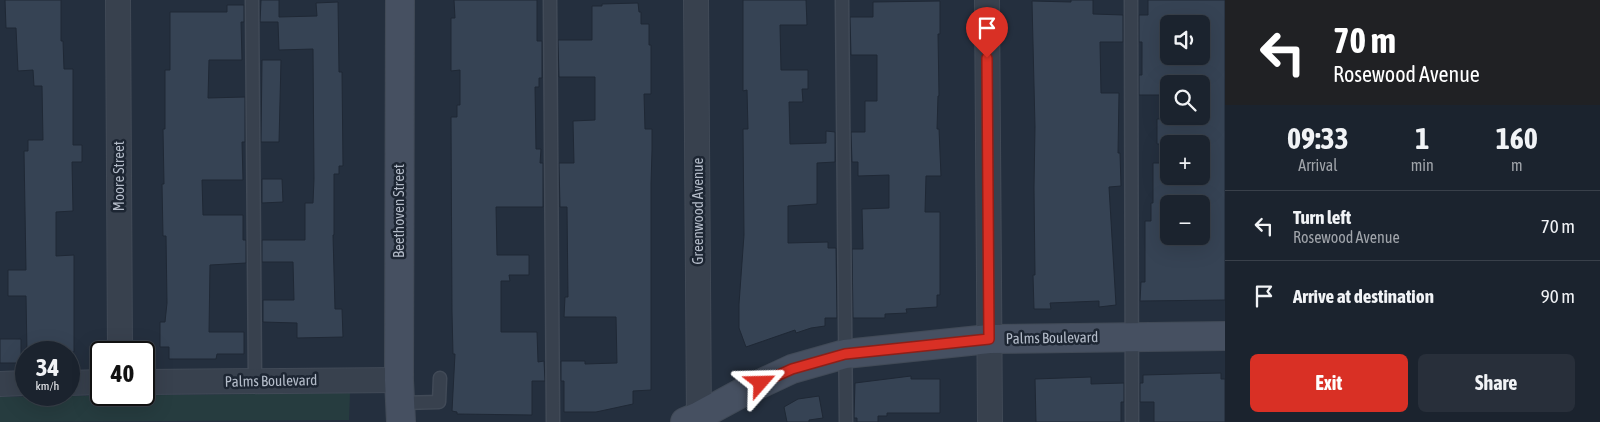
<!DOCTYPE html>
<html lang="en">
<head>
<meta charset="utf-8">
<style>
	body { margin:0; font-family:"Asap Condensed",sans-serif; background:#282f3a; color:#f1f3f6; height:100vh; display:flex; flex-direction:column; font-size:19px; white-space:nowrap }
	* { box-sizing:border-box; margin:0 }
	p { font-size:16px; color:#a0a4aa }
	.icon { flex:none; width:28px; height:28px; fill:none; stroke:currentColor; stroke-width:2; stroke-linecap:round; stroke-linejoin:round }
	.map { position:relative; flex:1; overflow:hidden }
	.sheet { display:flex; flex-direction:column; background:#1b232e; width:375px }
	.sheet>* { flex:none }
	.guide { background:#202124; color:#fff; overflow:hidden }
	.fabs { position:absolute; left:1160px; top:15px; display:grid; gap:10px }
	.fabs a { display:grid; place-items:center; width:50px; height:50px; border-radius:8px; background:#1b232e; box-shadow:0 5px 20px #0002,0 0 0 1px #39404a; font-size:25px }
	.speed { position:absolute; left:15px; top:341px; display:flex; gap:10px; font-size:25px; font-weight:700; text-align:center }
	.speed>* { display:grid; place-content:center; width:65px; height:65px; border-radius:50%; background:#1b232e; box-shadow:0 5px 20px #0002,0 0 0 1px #39404a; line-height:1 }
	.speed small { font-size:12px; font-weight:400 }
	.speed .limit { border:2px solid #111; border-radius:8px; background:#fff; color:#111 }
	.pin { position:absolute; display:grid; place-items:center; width:42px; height:42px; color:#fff; margin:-51px -21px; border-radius:50% 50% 50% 0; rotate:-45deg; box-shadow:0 0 5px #0007 }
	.pin .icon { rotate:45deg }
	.me { position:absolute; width:55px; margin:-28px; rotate:65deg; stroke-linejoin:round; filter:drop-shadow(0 0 4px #0008) }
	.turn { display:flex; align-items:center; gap:18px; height:105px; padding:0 25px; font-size:22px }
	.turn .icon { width:65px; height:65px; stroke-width:2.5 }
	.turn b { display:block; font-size:35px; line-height:42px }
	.eta { display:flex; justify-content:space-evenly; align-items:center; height:85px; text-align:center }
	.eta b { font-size:30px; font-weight:700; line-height:35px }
	.action { display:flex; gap:10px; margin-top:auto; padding:10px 25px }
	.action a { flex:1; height:58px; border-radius:8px; background:#d93025; color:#fff; font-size:20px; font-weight:700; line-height:58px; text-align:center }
	.action a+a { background:#282f3a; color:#f1f3f6 }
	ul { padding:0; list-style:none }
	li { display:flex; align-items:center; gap:15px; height:70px; padding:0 25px; border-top:1px solid #39404a }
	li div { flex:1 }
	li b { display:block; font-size:19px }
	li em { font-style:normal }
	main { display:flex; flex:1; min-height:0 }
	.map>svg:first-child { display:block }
	.green { fill:#263c3f }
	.building { fill:#364354; stroke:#1f2835; fill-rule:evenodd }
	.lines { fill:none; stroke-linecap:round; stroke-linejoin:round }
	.lane-casing { stroke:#414a57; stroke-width:15 }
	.street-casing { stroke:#414a57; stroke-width:26 }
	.secondary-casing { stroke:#414a57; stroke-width:30 }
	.lane { stroke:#38414e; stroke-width:12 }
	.street { stroke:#38414e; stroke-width:24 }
	.secondary { stroke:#465061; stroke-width:28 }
	.route-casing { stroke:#8d1f18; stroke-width:12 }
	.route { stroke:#d93025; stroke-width:9 }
	.labels { text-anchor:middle; stroke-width:5; stroke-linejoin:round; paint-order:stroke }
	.street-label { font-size:15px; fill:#b4bcc9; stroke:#1d2633 }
</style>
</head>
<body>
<main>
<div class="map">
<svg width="1225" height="422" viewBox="0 0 1225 422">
	<rect width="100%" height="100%" fill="#242f3e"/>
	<path class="green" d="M350 393 349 420 0 422V397Z"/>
	<path class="building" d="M5 0H61V41H63L64 69H73V145H82V162H72L73 211 56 212V256L74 255V352H27L26 296H8V270H26L24 151H28V140H43L42 86H34L33 70 18 71 16 28H6Z
		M261 0H279V17L317 16 316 3 338 2 339 72H342L343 166H339V174H334V235H333L335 309H342L343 337 297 338V323L263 322V300H294L293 262H262V240H305V203H313L314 179 313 49 279 50 278 22H260Z
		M454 0H537V41H542V78H539V87H535L536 149H541L540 163H543V207H496L497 255H529V275H509L510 281H501V332H537L538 362 544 361 545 381H532V415L457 414V412L452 411 455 354H453L452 312 451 117H457V105H460V70L451 71V18H455Z
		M743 0H806L807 25H780L781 70H808V89H802L803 102H789L790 144 826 143V131L835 132V162L817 163V204L788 206V243L828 242V248H836L837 318H825V326L811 328 796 333 795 330 746 347 739 328V304L744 235 743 129H748L747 90 743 91Z
		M1071 0H1093V14L1123 15V42H1100L1101 93H1119L1118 153H1120L1121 186 1109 187 1116 305 1099 307V301L1050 303 1051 309H1034L1033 275H1035L1034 188 1035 127 1032 1 1071 2Z
		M1148 0H1225V300L1140 301 1141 282H1145V221H1151V203H1153V163H1169V176H1201V144H1157V119L1201 117V84H1169V95H1139V75H1142V42H1139V15H1148ZM1169 24H1201V56H1169ZM1169 204H1201V236H1169Z
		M940 1V34H938L939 96H938L937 129H939L941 176H926L925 212H940V295H937V307L906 309 907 313 885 314V318H853L852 249H863L862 209 889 208V175L858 176V162H852L851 132H865V101H877V55H851L850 17H873V2Z
		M638 3 639 12H641V24H649V45H651V94H644L645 129H652V150L651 184V390L633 391V404L596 412H564V381H561V361H585V364L617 363 616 317H564L565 297H568L567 207H560L559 163H574L573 121 595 120V77H559L558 40H592V6H602V4Z
		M227 5H244V22H241L242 60H209L208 98 245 97V142H242L243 180H202L203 215H243V240H246V263L210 265 209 332H244V354H217L216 359H169V347H160V322H165L167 303 166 236H163L162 184H164L163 129H165V70H170V12H227Z
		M262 60H281L279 142H261Z
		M262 179H282L283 202 262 203Z
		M0 339H21V363H0Z
		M1221 373V379H1225V422H1154V402H1140V383H1143V375Z
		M911 376V379H940V413H887V416H878V422H857V418H854L855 383Z
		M1091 377V384L1124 383V402H1121V422H1036L1035 379Z
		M819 396 823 418 809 420V422H787L784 407 798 399Z"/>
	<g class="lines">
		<g class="lane-casing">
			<path id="lane" d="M252 0 255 382
				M550 0 553 422
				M842 0 846 422
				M1131 0 1132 422
				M400 403 439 402 440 378"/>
		</g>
		<g class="street-casing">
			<path id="street" d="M118 0 120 352
				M696 0 699 422
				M987 0 990 422
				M144 382 399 380
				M69 383 101 382
				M0 384 26 383"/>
		</g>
		<g class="secondary-casing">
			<path id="secondary" d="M400 0 399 380 401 422
				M685 422 699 416 745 391 792 369 845 354 989 339 1225 336"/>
		</g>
		<use href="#lane" class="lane"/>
		<use href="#street" class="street"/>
		<use href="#secondary" class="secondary"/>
	</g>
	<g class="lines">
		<g class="route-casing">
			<path id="route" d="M761 383 792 369 845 354 989 339 987 58"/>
		</g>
		<use href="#route" class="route"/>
	</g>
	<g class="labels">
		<g class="street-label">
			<text transform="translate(119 176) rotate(-90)" y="5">Moore Street</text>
			<text transform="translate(399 211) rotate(-90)" y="5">Beethoven Street</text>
			<text transform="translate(698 211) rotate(-90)" y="5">Greenwood Avenue</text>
			<text transform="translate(1052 338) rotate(-1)" y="5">Palms Boulevard</text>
			<text transform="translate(271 381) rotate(-1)" y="5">Palms Boulevard</text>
		</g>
	</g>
</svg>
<div class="fabs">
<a><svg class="icon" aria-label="sound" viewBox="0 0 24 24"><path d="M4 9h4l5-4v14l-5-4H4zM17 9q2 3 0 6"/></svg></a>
<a><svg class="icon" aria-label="search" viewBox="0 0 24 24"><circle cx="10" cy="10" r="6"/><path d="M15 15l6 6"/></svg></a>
<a>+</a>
<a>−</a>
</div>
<div class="speed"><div>34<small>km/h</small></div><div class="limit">40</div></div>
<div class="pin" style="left:987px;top:58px;background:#d93025"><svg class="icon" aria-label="arrive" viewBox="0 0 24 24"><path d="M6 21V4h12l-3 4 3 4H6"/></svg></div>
<svg class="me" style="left:761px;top:383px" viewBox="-20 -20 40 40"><path d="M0-17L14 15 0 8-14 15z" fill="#d93025" stroke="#fff" stroke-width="4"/></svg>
</div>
<section class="sheet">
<div class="guide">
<div class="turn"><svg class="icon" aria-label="left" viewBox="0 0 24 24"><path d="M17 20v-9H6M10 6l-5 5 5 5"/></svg><div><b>70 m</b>Rosewood Avenue</div></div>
</div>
<div class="eta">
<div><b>09:33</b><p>Arrival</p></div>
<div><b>1</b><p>min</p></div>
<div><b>160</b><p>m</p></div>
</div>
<ul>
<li><svg class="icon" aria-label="left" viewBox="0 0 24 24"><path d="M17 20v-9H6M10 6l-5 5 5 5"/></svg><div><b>Turn left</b><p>Rosewood Avenue</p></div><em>70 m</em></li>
<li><svg class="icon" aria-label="arrive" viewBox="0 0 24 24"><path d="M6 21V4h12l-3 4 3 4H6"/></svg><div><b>Arrive at destination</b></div><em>90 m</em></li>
</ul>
<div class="action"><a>Exit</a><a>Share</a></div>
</section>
</main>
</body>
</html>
